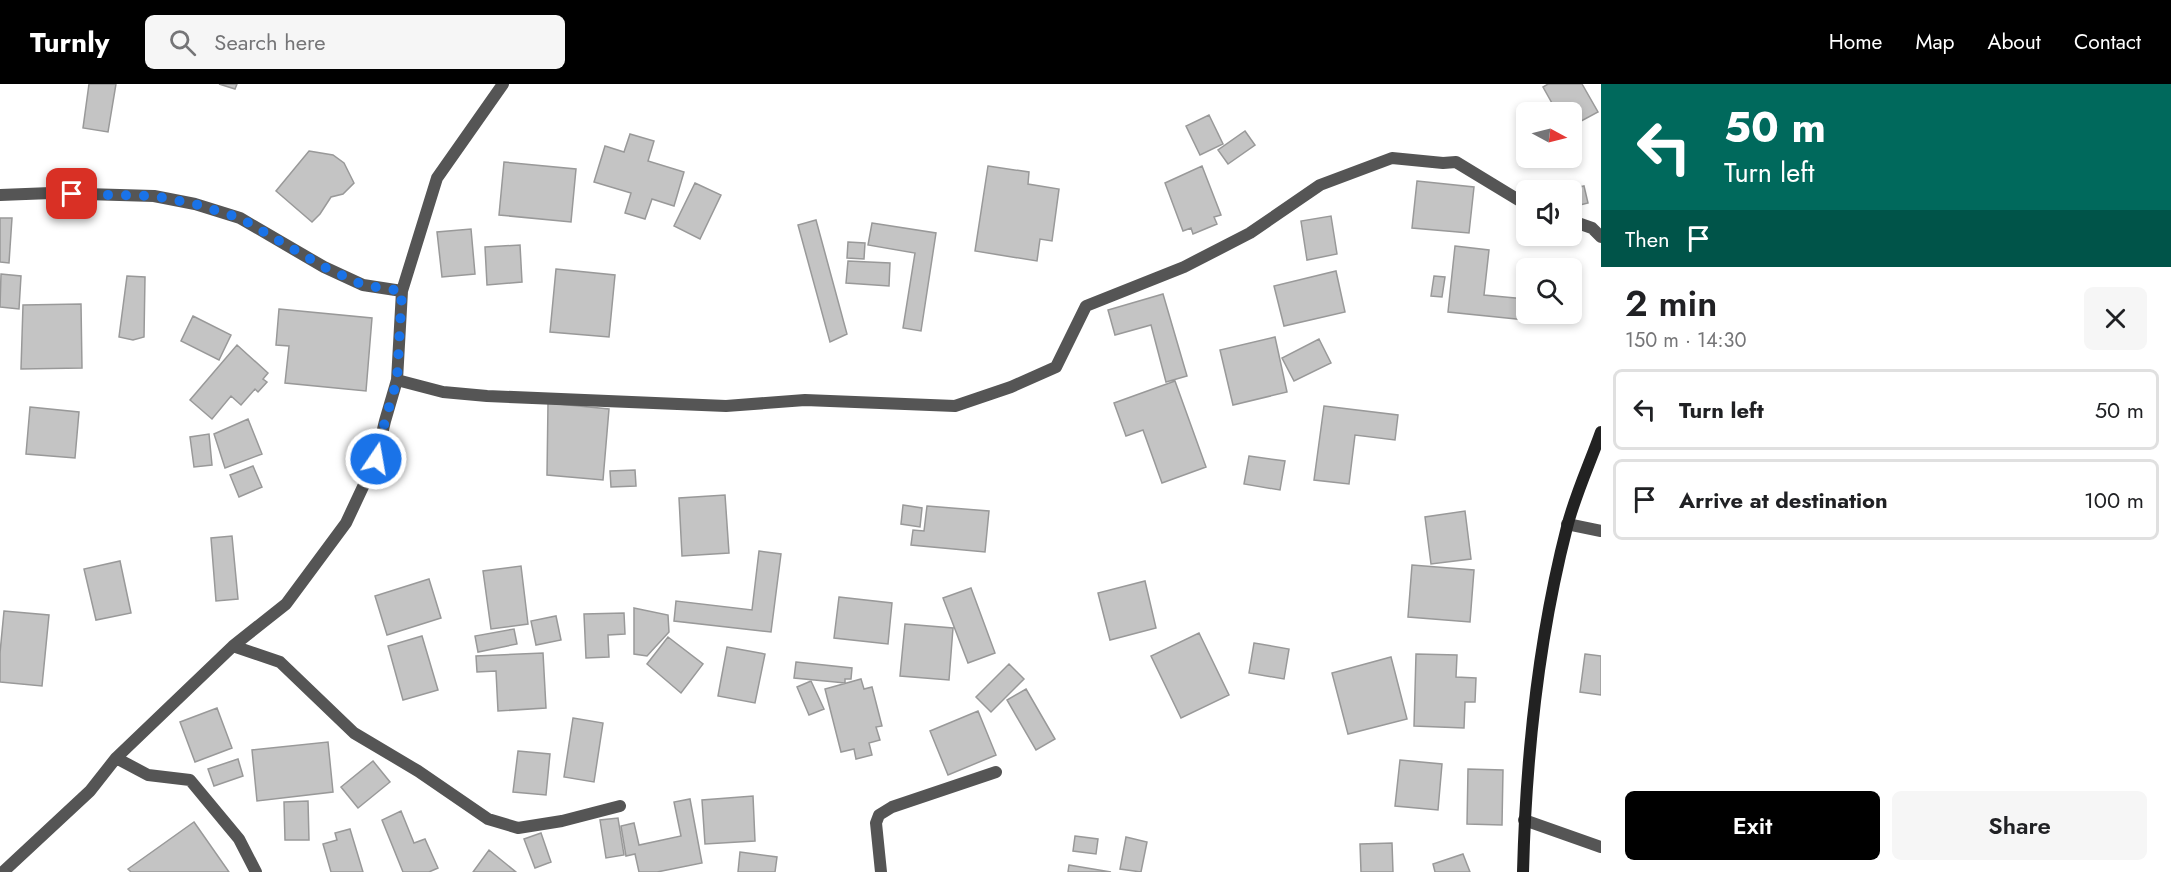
<!DOCTYPE html>
<html lang="en">
<head>
<meta charset="utf-8">
<style>
	body { margin:0; font-family:Jost,sans-serif; background:#f6f6f6; color:#202124; height:100vh; display:flex; flex-direction:column; font-size:22px; white-space:nowrap }
	* { box-sizing:border-box; margin:0 }
	p { font-size:20px; color:#757577 }
	.icon { flex:none; width:33px; height:33px; fill:none; stroke:currentColor; stroke-width:2; stroke-linecap:round; stroke-linejoin:round }
	.map { position:relative; flex:1; overflow:hidden }
	.panel { display:flex; flex-direction:column; background:#fff; width:570px }
	.panel>* { flex:none }
	.hud { background:#00695c; color:#fff; overflow:hidden }
	.needle { width:39px; rotate:97deg }
	.tools { position:absolute; left:1516px; top:18px; display:grid; gap:12px }
	.tools a { display:grid; place-items:center; width:66px; height:66px; border-radius:9px; background:#fff; box-shadow:0 3px 9px #0003; font-size:30px }
	.pin { position:absolute; display:grid; place-items:center; width:51px; height:51px; color:#fff; margin:-26px; border-radius:12px; box-shadow:0 3px 9px #0006 }
	.me { position:absolute; width:66px; margin:-33px; rotate:12deg; stroke-linejoin:round; filter:drop-shadow(0 0 4px #0008) }
	.turn { display:flex; align-items:center; gap:21px; height:126px; padding:0 24px; font-size:27px }
	.turn .icon { width:78px; height:78px; stroke-width:2.5 }
	.turn b { display:block; font-size:42px; line-height:51px }
	.then { display:flex; align-items:center; height:57px; padding:0 24px; background:#0003; gap:12px; font-size:22px }
	.round { display:grid; place-items:center; flex:none; width:63px; height:63px; border-radius:9px; background:#f6f6f6 }
	.summary { display:flex; align-items:center; justify-content:space-between; height:102px; padding:0 24px }
	h1 { font-size:36px; font-weight:600; line-height:45px }
	.action { display:flex; gap:12px; margin-top:auto; padding:12px 24px }
	.action a { flex:1; height:69px; border-radius:9px; background:#000; color:#fff; font-size:24px; font-weight:600; line-height:69px; text-align:center }
	.action a+a { background:#f6f6f6; color:#202124 }
	ul { padding:0; list-style:none }
	li { display:flex; align-items:center; gap:18px; height:81px; margin:0 12px 9px; padding:0 12px; border:3px solid #e0e0e0; border-radius:9px }
	li div { flex:1 }
	li b { display:block; font-size:22px }
	li em { font-style:normal }
	header { display:flex; align-items:center; gap:36px; box-sizing:border-box; height:84px; padding:0 30px; background:#000; color:#fff }
	header strong { font-size:28px }
	nav { display:flex; gap:33px; margin-inline-start:auto; font-size:21px }
	.search { width:420px; height:54px; background:#f6f6f6; display:flex; align-items:center; gap:15px; box-sizing:border-box; padding:0 21px; border-radius:9px; color:#757577; font-size:22px }
	main { display:flex; flex:1; min-height:0 }
	.map>svg:first-child { display:block }
	.building { fill:#c4c4c4; stroke:#999; stroke-width:1.5 }
	.lines { fill:none; stroke-linecap:round; stroke-linejoin:round }
	.street { stroke:#555; stroke-width:12 }
	.secondary { stroke:#222; stroke-width:12 }
	.route { stroke:#1a73e8; stroke-width:10; stroke-dasharray:0 18 }
</style>
</head>
<body>
<header>
<strong>Turnly</strong>
<div class="search"><svg class="icon" aria-label="search" viewBox="0 0 24 24"><circle cx="10" cy="10" r="6"/><path d="M15 15l6 6"/></svg>Search here</div>
<nav><a>Home</a><a>Map</a><a>About</a><a>Contact</a></nav>
</header>
<main>
<div class="map">
<svg width="1601" height="788" viewBox="0 0 1601 788">
	<rect width="100%" height="100%" fill="#fff"/>
	<path class="building" d="M89 0H116L108 48 83 44Z
		M219 0H237L235 5Z
		M1548 0H1582L1598 28 1572 42V28H1557L1543 3Z
		M1209 31 1223 60 1200 71 1186 42Z
		M1245 47 1255 61 1228 80 1218 66Z
		M630 50 654 57 648 77 684 88 674 122 652 115 645 135 625 129 631 109 594 98 605 62 624 68Z
		M309 67 333 71 344 79 354 99 343 110 331 113 320 130 312 138 276 107Z
		M504 78 576 85 571 138 499 131Z
		M988 82 1029 88 1028 100 1059 105 1052 157 1040 155 1037 177 975 167Z
		M1202 82 1221 131 1214 133 1217 140 1193 150 1191 144 1183 147 1165 99Z
		M1417 97 1474 103 1469 149 1412 144Z
		M695 99 721 111 700 155 674 142Z
		M1584 102 1588 119 1572 123V106H1566Z
		M1331 132 1337 170 1307 176 1301 137Z
		M0 134H12L9 179 0 178Z
		M816 136 847 250 830 258 798 141Z
		M872 139 936 149 921 247 903 244 915 169 868 161Z
		M471 145 475 190 442 193 437 148Z
		M848 158 865 159 864 175 847 174Z
		M520 161 522 198 487 201 485 163Z
		M1455 162 1489 166 1484 211 1527 215V230H1537V237L1448 228Z
		M848 177 890 179 889 202 846 199Z
		M556 185 615 191 609 253 550 248Z
		M1336 187 1345 228 1284 242 1274 202Z
		M1 190 21 192 19 225 0 223Z
		M127 192 145 193 144 253 133 256 119 253Z
		M1434 192 1445 193 1442 213 1431 212Z
		M1163 210 1187 292 1166 298 1151 241 1115 251 1108 226Z
		M81 220 82 284 21 285 23 221Z
		M279 225 372 234 366 307 285 299 289 262 276 261Z
		M193 232 231 251 219 276 181 257Z
		M1275 253 1287 308 1233 321 1220 266Z
		M1319 255 1331 279 1294 297 1282 274Z
		M237 261 268 289 263 295 267 298 258 308 255 305 241 321 231 312 212 335 190 316Z
		M1175 297 1206 383 1162 399 1143 346 1126 352 1114 319Z
		M548 319 609 325 603 396 547 391Z
		M1324 322 1398 331 1395 356 1355 351 1349 400 1314 396Z
		M30 323 79 328 75 374 26 370Z
		M248 335 262 370 225 384 214 350Z
		M209 350 212 381 194 383 190 353Z
		M1249 372 1285 377 1280 406 1244 400Z
		M253 382 262 403 239 413 230 391Z
		M635 386 636 402 611 403 610 387Z
		M725 411 729 469 682 472 679 414Z
		M903 421 922 424 920 443 901 440Z
		M927 422 989 427 985 468 911 461 913 446 924 447Z
		M1465 427 1471 475 1431 480 1425 433Z
		M232 452 238 515 216 517 211 454Z
		M759 467 781 470 771 548 674 537 676 517 752 526Z
		M120 477 131 529 96 536 84 485Z
		M1412 481 1474 486 1470 538 1408 533Z
		M521 482 528 540 491 545 483 487Z
		M429 495 441 534 387 551 375 512Z
		M1145 497 1156 544 1110 556 1098 509Z
		M971 504 995 569 968 579 943 514Z
		M839 513 892 519 888 560 834 554Z
		M634 524 668 531 669 548 647 572 634 570Z
		M4 527 49 531 42 602 0 598V569Z
		M624 529 625 550 608 551 609 573 586 574 584 530Z
		M556 532 561 556 536 561 531 537Z
		M905 540 953 544 949 596 900 592Z
		M514 545 517 560 478 568 475 552Z
		M1199 549 1229 611 1181 634 1151 572Z
		M422 552 438 606 403 616 388 562Z
		M668 553 703 580 681 609 647 580Z
		M1254 559 1289 565 1284 595 1249 589Z
		M727 563 765 570 755 619 718 612Z
		M543 569 546 624 498 627 496 587 477 588 476 572Z
		M1416 570 1457 571 1456 593 1476 594 1475 618H1465L1464 644 1414 642Z
		M1585 570 1601 572V611L1580 608Z
		M1391 573 1407 635 1348 650 1332 589Z
		M796 578 852 584 851 595H845V599L794 594Z
		M1009 580 1024 595 991 628 976 613Z
		M861 595 864 605 872 603 882 642 876 643 880 656 869 659 872 671 856 675 854 665 841 668 825 605Z
		M811 597 824 625 809 631 797 603Z
		M1026 605 1055 655 1036 666 1007 616Z
		M217 624 232 664 195 678 180 638Z
		M978 627 996 671 948 691 930 647Z
		M573 634 603 639 594 698 564 693Z
		M328 658 333 708 257 717 252 666Z
		M518 667 550 670 546 711 513 708Z
		M238 675 243 692 214 702 208 685Z
		M1400 676 1442 680 1438 726 1395 722Z
		M373 677 390 698 358 724 341 703Z
		M1468 685 1503 686 1502 741 1467 740Z
		M753 712 755 757 705 760 702 716Z
		M690 715 702 779 657 788H639L635 770 626 772 621 742 634 739 639 761 681 752 674 718Z
		M308 717 309 756H285L284 718Z
		M401 727 414 759 425 755 438 784 429 788H403L382 736Z
		M618 734 624 771 606 774 600 736Z
		M194 738 229 788H131L128 785Z
		M350 745 363 788H331L323 760 337 756 335 749Z
		M541 749 551 778 535 784 524 755Z
		M1075 752 1098 755 1096 770 1073 767Z
		M1126 753 1147 758 1141 788 1120 785Z
		M1392 759 1393 788H1361L1360 760Z
		M489 766 516 788H473Z
		M740 768 777 773 775 788H738Z
		M1463 770 1470 788H1435L1433 780Z
		M1069 781 1111 788H1068Z"/>
	<g class="lines">
		<path class="street" d="M0 111 51 109 154 112 195 120 240 134 324 183 363 201 402 207
			M1572 137 1592 144 1601 153
			M397 296 443 308 487 312 726 322 805 316 955 322 1011 303 1056 283 1086 222 1184 183 1250 149 1320 101 1392 74 1443 79 1456 78 1527 121
			M1567 440 1601 447
			M233 562 280 578 354 649 418 687 488 735 518 744 562 737 620 722
			M116 674 148 691 190 696 239 755 256 788
			M1524 736 1601 763
			M3 788 90 707 116 674 233 562 286 520 346 439 376 375 385 337 397 296 402 207 437 94 503 0
			M881 788 876 739 879 731 892 723 996 688"/>
		<path class="secondary" d="M1523 788C1526 671 1538 556 1567 443 1575 411 1590 379 1601 348"/>
	</g>
	<g class="lines">
		<path class="route" d="M72 110 154 112 195 120 240 134 324 183 363 201 402 207 397 296 385 337 376 375"/>
	</g>
</svg>
<div class="tools">
<a><svg class="needle" viewBox="-14 -14 28 28"><path d="M0-13l5 13h-10z" fill="#e53935"/><path d="M0 13l5-13h-10z" fill="#757577"/></svg></a>
<a><svg class="icon" aria-label="sound" viewBox="0 0 24 24"><path d="M4 9h4l5-4v14l-5-4H4zM17 9q2 3 0 6"/></svg></a>
<a><svg class="icon" aria-label="search" viewBox="0 0 24 24"><circle cx="10" cy="10" r="6"/><path d="M15 15l6 6"/></svg></a>
</div>
<div class="pin" style="left:72px;top:110px;background:#d93025"><svg class="icon" aria-label="arrive" viewBox="0 0 24 24"><path d="M6 21V4h12l-3 4 3 4H6"/></svg></div>
<svg class="me" style="left:376px;top:375px" viewBox="-20 -20 40 40"><circle r="17" fill="#1a73e8" stroke="#fff" stroke-width="3"/><path d="M0-11L8 9 0 5-8 9z" fill="#fff"/></svg>
</div>
<section class="panel">
<div class="hud">
<div class="turn"><svg class="icon" aria-label="left" viewBox="0 0 24 24"><path d="M17 20v-9H6M10 6l-5 5 5 5"/></svg><div><b>50 m</b>Turn left</div></div>
<div class="then">Then<svg class="icon" aria-label="arrive" viewBox="0 0 24 24"><path d="M6 21V4h12l-3 4 3 4H6"/></svg></div>
</div>
<div class="summary"><div><h1>2 min</h1><p>150 m · 14:30</p></div><a class="round"><svg class="icon" aria-label="close" viewBox="0 0 24 24"><path d="M6 6l12 12M18 6L6 18"/></svg></a></div>
<ul>
<li><svg class="icon" aria-label="left" viewBox="0 0 24 24"><path d="M17 20v-9H6M10 6l-5 5 5 5"/></svg><div><b>Turn left</b></div><em>50 m</em></li>
<li><svg class="icon" aria-label="arrive" viewBox="0 0 24 24"><path d="M6 21V4h12l-3 4 3 4H6"/></svg><div><b>Arrive at destination</b></div><em>100 m</em></li>
</ul>
<div class="action"><a>Exit</a><a>Share</a></div>
</section>
</main>
</body>
</html>
